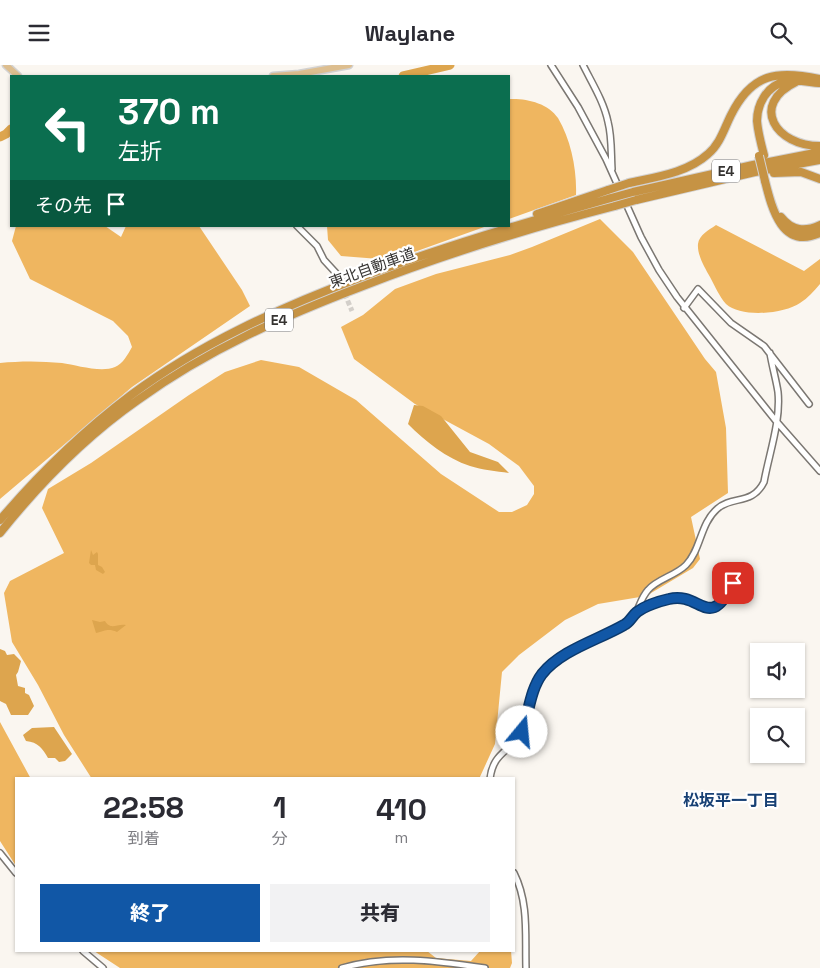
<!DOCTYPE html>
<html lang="ja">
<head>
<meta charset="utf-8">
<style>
	body { margin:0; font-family:"Space Grotesk","Noto Sans JP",sans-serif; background:#f2f2f3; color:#2b2b33; height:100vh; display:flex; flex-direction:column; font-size:19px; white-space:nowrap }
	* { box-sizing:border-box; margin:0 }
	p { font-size:16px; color:#7c7c81 }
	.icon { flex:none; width:28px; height:28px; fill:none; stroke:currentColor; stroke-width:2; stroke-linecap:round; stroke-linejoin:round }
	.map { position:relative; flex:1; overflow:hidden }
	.sheet { position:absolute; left:15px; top:712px; width:500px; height:175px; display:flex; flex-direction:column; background:#fff; border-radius:0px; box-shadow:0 1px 4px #0004 }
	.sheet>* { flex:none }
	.top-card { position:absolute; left:10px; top:10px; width:500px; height:152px; border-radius:0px; box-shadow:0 1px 4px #0004; background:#0b6e4f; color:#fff; overflow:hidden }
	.buttons { position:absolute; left:750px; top:578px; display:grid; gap:10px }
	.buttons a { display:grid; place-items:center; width:55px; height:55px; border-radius:0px; background:#fff; box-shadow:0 1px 4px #0004; font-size:25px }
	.pin { position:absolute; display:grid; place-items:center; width:42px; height:42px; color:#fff; margin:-21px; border-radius:10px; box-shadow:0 2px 8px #0006 }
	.me { position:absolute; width:55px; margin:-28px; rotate:17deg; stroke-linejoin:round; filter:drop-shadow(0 0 4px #0008) }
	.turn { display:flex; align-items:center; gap:18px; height:105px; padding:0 25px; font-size:22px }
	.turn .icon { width:65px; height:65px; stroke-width:2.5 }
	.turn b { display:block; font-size:35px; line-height:42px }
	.then { display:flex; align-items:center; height:48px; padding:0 25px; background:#0003; gap:10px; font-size:19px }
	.eta { display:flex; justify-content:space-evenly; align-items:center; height:85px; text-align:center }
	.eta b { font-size:30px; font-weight:800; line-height:35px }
	.primary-button { display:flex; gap:10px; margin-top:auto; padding:10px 25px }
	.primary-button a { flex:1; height:58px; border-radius:0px; background:#1157a6; color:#fff; font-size:20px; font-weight:800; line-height:58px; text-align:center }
	.primary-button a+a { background:#f2f2f3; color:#2b2b33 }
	header { display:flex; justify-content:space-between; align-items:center; height:65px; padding:0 25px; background:#fff; font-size:22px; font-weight:800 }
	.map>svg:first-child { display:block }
	.forest { fill:#efb660 }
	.water { fill:#dda54e }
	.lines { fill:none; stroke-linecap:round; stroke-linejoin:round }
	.river { stroke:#dda54e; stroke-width:9 }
	.minor-tunnel { stroke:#d3cfca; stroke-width:5; stroke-dasharray:5 2.5; stroke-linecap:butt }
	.minor-casing { stroke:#7b7772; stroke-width:8 }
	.major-casing { stroke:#d3d2d2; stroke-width:9 }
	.highway-casing { stroke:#d3d2d2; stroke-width:10 }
	.minor { stroke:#fff; stroke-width:5 }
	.major { stroke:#ddbe8f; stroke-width:6 }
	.highway { stroke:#c69344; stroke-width:8 }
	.highway-bridge-casing { stroke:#d3d2d2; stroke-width:10; stroke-linecap:butt }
	.highway-bridge { stroke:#c69344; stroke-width:8 }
	.route-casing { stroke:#0b396c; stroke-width:12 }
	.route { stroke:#1157a6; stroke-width:9 }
	.labels { text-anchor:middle; stroke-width:4.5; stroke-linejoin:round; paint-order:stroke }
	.shield { fill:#fff; stroke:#727170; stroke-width:1 }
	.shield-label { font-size:14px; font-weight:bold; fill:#363432 }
	.street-label { font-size:15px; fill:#363432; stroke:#fff }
	.neighbourhood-label { font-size:16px; font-weight:bold; fill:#184175; stroke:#fff }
</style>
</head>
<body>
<header><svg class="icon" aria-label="menu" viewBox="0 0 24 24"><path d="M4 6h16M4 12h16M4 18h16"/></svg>Waylane<svg class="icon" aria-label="search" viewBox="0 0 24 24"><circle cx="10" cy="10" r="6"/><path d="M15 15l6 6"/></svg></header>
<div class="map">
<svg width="820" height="903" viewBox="0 0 820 903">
	<rect width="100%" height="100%" fill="#faf6f0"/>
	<path class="forest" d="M509 34C526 33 548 38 558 53 571 75 577 105 576 130L509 154Z
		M600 154 633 187 705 294 716 307 726 363 728 428 691 452 700 494 693 503 646 531 598 539 565 555 519 590 502 607 495 679 479 714H92L64 670 38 620 12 577 4 528 10 516 64 488 42 443 48 424 91 398 189 330 225 307 261 295 299 302 356 335 441 409 499 447H512L527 440 534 429V421L519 401 489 379 415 339 354 294 341 262 363 250 395 224 436 209 510 190 532 182Z
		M716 160 804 206 820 194V219C814 226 808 233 800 238 784 249 741 253 726 239 719 231 715 221 710 212 705 203 697 190 698 179 699 170 709 165 716 160Z
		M16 161H105L121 172 126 161H199L242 225 250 241 132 322 0 434V298C20 296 41 296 62 298 76 300 101 308 115 302 123 299 128 289 132 282L128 271 113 256 30 214 12 176Z
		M327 161H487L392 195 341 191 328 175Z
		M0 657 31 714H16V801L0 776Z
		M94 886H427L436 893 471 896 480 886H511L512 898 510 903H120Z"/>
	<path class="water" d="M414 340 423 341 441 351 470 387 498 397 509 408C496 406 482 405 470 401 446 393 426 377 408 359Z
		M91 485 93 490 97 487 98 489V500L102 502 105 507 103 509 96 505 95 500H91L89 498Z
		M92 555 100 557 105 556C111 566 117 558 126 560L117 567C108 563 105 566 96 568Z
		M0 584 5 586 7 590 14 589 21 596 18 607 16 610 18 621 25 623V628L29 630 34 641 28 650H11L6 639 0 636Z
		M54 662 72 689 65 696 59 697 55 693H48C43 684 38 677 26 676L23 670 32 663Z"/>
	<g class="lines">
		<path class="river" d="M403 11 450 0
			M0 72 6 69 11 64"/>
		<path class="minor-tunnel" d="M336 208 352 246"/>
		<g class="minor-casing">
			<path id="minor" d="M551 0 578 42 606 94 641 172 659 205 677 232 776 356 820 406
				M583 0C592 18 604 37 608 57 612 72 611 89 612 104
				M297 161 317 181 324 195 336 208
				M684 243 698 224 731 258 764 281 809 339
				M637 547C650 542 665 532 678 532 686 533 693 538 700 541 722 552 732 521 739 506
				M490 714C493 687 510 687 521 668 532 649 529 625 544 608 564 583 599 576 625 560 639 551 638 536 648 525 657 514 675 511 686 500 701 485 700 459 717 444 732 430 752 441 764 417 769 389 781 356 778 327 776 314 772 301 770 288
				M0 788 16 808
				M514 808C529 838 525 870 526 903
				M83 886 103 903
				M342 903C389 889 438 896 485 903"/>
		</g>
		<g class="major-casing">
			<path id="major" d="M6 0 18 11
				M273 11 299 9 349 0"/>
		</g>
		<g class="highway-casing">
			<path id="highway" d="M796 17C749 40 776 81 820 81
				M764 90C761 79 758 67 757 56 757 39 767 21 784 17 795 14 807 17 819 18
				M774 108 801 107 820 114
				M765 116C772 144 782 185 820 168
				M629 118C656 112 687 108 708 89 720 79 724 64 731 50 752 8 777 5 820 14
				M633 127 753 100 820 87
				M636 135 755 107 820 95
				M537 149 608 125
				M781 152C792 166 805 167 820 160
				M0 455C40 408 82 367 131 330 200 279 279 243 359 213 442 182 527 157 611 133
				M0 468C40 418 85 372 138 335 207 285 284 251 363 221 445 189 530 163 615 141"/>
		</g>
		<use href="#minor" class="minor"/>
		<use href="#major" class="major"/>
		<use href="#highway" class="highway"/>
		<g class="highway-bridge-casing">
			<path id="highway-bridge" d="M759 91 765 116
				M608 125 629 118
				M611 133 633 127
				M615 141 636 135"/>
		</g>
		<use href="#highway-bridge" class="highway-bridge"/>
	</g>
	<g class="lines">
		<g class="route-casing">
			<path id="route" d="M522 667C529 648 530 625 542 609 561 585 598 575 624 560 630 557 632 551 637 547 645 541 660 536 669 534 701 526 709 568 733 518"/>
		</g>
		<use href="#route" class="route"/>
	</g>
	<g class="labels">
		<g class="shield">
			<rect x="712" y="94.5" width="28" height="23" rx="4"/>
			<rect x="265" y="243.5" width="28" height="23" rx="4"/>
		</g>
		<g class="shield-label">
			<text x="726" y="111">E4</text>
			<text x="279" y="260">E4</text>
		</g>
		<g class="street-label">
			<text transform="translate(372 203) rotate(-20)" y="5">東北自動車道</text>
		</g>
		<g class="neighbourhood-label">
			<text x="731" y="741">松坂平一丁目</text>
		</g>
	</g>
</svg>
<div class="buttons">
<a><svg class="icon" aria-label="sound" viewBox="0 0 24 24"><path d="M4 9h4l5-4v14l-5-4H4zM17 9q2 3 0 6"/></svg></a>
<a><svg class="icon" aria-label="search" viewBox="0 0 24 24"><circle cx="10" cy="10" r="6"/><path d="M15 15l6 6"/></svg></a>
</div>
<div class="pin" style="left:733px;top:518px;background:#d93025"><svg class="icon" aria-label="arrive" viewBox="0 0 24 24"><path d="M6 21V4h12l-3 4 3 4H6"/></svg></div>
<svg class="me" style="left:522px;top:667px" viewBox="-20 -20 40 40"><circle r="19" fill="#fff"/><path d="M0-13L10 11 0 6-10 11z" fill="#1157a6"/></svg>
<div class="top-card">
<div class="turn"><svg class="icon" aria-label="left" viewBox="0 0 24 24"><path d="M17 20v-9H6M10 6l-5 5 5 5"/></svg><div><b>370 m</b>左折</div></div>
<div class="then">その先<svg class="icon" aria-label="arrive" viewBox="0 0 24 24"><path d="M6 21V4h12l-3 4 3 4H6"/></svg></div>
</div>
<section class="sheet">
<div class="eta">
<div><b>22:58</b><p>到着</p></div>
<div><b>1</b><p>分</p></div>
<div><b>410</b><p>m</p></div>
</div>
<div class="primary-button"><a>終了</a><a>共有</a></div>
</section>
</div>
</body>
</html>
